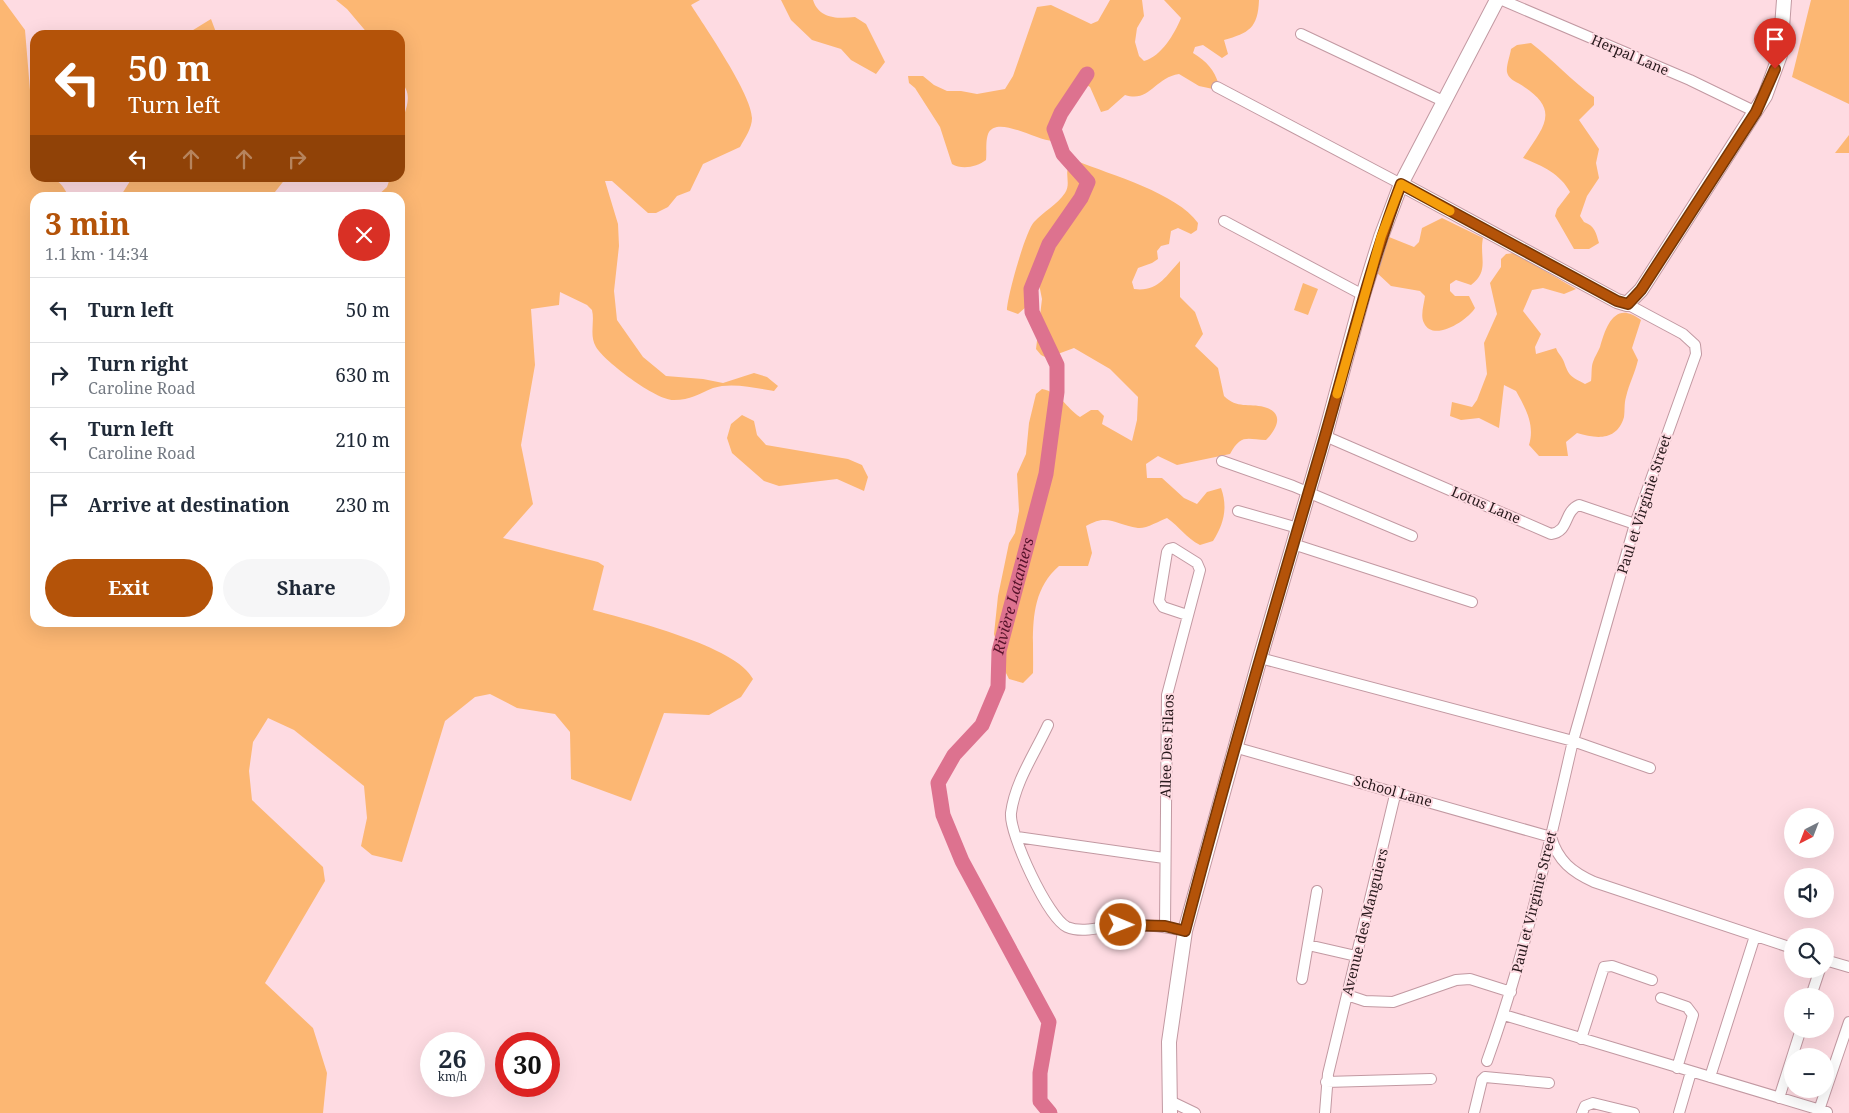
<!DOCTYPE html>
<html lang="en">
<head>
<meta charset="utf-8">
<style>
	body { margin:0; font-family:"Noto Serif",serif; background:#f6f6f7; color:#1f2937; height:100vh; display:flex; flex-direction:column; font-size:19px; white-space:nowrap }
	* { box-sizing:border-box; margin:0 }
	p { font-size:16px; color:#747a83 }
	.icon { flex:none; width:28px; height:28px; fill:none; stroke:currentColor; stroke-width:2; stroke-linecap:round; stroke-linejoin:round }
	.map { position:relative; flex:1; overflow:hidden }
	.side { position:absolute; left:30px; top:192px; width:375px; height:435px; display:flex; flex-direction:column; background:#fff; border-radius:15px; box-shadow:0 5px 20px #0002 }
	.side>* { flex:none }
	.banner { position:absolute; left:30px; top:30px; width:375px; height:152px; border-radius:15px; box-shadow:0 5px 20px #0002; background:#b45309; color:#fff; overflow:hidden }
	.needle { width:32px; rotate:222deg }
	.fabs { position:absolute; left:1784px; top:808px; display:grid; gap:10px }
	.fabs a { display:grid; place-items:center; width:50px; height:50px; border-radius:50%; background:#fff; box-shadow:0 5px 20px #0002; font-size:25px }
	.speed { position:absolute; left:420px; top:1032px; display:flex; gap:10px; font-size:25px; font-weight:700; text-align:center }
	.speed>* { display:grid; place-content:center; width:65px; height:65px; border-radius:50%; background:#fff; box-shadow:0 5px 20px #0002; line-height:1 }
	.speed small { font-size:12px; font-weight:400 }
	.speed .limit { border:8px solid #d22; background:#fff; color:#111 }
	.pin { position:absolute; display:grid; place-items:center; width:42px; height:42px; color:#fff; margin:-51px -21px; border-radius:50% 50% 50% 0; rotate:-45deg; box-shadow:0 0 5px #0007 }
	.pin .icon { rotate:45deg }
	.me { position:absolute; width:55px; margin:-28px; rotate:91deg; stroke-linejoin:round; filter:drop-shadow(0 0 4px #0008) }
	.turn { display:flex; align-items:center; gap:18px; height:105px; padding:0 15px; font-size:22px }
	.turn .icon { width:65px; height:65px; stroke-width:2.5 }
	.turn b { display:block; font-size:35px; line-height:42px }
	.lanes { display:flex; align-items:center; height:48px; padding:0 15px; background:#0003; justify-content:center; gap:25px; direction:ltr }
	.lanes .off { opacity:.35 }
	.round { display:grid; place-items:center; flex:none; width:52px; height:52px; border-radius:26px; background:#f6f6f7 }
	.headline { display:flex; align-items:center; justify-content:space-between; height:85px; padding:0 15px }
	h1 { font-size:30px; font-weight:700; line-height:38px; color:#b45309 }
	.action { display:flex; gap:10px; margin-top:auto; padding:10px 15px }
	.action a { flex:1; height:58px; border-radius:30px; background:#b45309; color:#fff; font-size:20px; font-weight:700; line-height:58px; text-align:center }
	.action a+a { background:#f6f6f7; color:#1f2937 }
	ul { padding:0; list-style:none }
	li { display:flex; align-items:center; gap:15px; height:65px; padding:0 15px; border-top:1px solid #e0e1e3 }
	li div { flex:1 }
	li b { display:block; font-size:19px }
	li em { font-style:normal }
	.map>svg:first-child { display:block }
	.green { fill:#fcb773 }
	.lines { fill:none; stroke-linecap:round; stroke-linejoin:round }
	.river { stroke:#dd728f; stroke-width:15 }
	.street-casing { stroke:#c299a2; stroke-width:12 }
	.secondary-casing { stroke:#c299a2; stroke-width:16 }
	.street { stroke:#fff; stroke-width:10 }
	.secondary { stroke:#fff; stroke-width:14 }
	.route-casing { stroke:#753606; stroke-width:12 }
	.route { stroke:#b45309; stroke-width:9 }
	.slow { stroke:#f59e0b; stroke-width:9 }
	.labels { text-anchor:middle; stroke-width:4; stroke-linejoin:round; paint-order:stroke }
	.street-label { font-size:14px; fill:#28191c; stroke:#fedbe2 }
	.water-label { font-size:15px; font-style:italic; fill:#551229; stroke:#fedbe2 }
</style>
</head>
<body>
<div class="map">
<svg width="1849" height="1113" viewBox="0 0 1849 1113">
	<rect width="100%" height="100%" fill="#fedbe2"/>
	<path class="green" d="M0 0H3L25 30 35 150V178C56 178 59 178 69 197L35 198V622H400V198L376 197 387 187 390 178H400C400 162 397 144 400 129 403 113 416 96 400 81V35H369L347 9 336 0H700L691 5C705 27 752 95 752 118 752 128 745 138 740 147L703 164 690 191 677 196 668 207 656 213H648L612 181H605L618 224 619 246 614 291 617 320 643 357 666 376 703 379 723 383 754 373 767 377 778 386 774 391C756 388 731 382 713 388 698 394 691 400 674 400 657 401 605 362 596 347 589 335 595 322 592 310L587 305 560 292 559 305 531 309 535 365 521 445 533 504 503 538 598 562 604 566 593 610C629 620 737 646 753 679L741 697 709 715 664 713 631 801 571 779 570 732 555 714 517 708 490 694 475 697 445 721 402 862 372 855 361 846 367 818 364 786 294 730 268 718 253 742 249 771 252 800 323 867 325 881 265 983 313 1028 327 1073 323 1113H0Z
		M781 0H813C819 19 838 19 855 17L866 24 885 62 876 74 851 60 841 49 812 40 791 20Z
		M1110 0H1142L1144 16 1137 28 1135 42 1139 56 1144 61C1161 57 1175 33 1181 18L1164 0H1259C1258 28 1249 33 1224 40L1228 54 1222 58 1203 45 1195 47 1193 53C1207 62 1214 69 1219 85L1213 89 1199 86 1179 74C1154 78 1150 103 1125 95L1108 110 1101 112 1090 87 1081 82C1066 101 1051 116 1053 141 1037 141 999 116 989 132 985 139 987 152 986 160 977 167 962 170 952 164L940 127 915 88 909 83 908 76H923L934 85 947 91H961L977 94 1005 89 1013 76 1037 7 1051 5 1091 24 1098 21Z
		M1811 0H1849V104L1792 77Z
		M211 19 217 35H185Z
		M1531 43C1553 60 1571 80 1594 97V105L1579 120 1599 149 1596 163 1599 178 1587 196 1580 216 1584 222C1595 226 1596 233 1599 243L1589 249H1574L1555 216 1557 209 1570 192C1561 174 1541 165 1523 158 1546 124 1561 109 1518 83 1514 81 1508 78 1507 72 1506 66 1510 56 1511 49L1517 45Z
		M1849 135V153H1835Z
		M1077 161C1111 175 1177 193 1198 223L1197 230 1191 234 1178 228 1171 231 1169 244 1161 246 1157 251 1158 259 1152 263 1138 268 1132 282 1134 289C1158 292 1165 277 1180 261V297L1195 312 1203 334 1195 346 1218 368 1224 396C1237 409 1249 403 1264 407 1286 413 1276 430 1266 440 1246 439 1241 434 1230 454L1177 465 1158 456 1146 464 1147 478H1162L1184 498 1197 504 1207 492 1221 488C1228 507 1224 524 1213 541L1200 545C1186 538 1180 527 1167 518 1159 521 1146 529 1138 528 1115 525 1109 513 1086 526L1092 553 1088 566H1059C1027 594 1034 634 1033 673L1023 683 1009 679 1003 667 994 634 998 596 1009 543 1015 533 1019 511 1017 474 1026 454 1029 423 1036 394 1042 389C1060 392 1066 408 1080 417L1091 410H1098L1104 416 1102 424 1132 441 1137 420 1138 397 1110 369 1074 348 1047 358 1041 355 1036 349 1042 299 1039 284 1033 275 1030 282 1026 307 1018 314 1007 310C1007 298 1025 232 1034 222 1043 212 1057 205 1065 193 1073 181 1059 168 1077 161Z
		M132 178H286L271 197H120Z
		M1442 218 1483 238C1479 257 1490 271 1471 285L1456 280 1450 284V291L1455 296H1469L1475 308C1468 320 1433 343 1424 323 1420 316 1424 304 1425 296L1420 291 1391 286 1376 272 1389 237 1414 247 1419 242 1422 228Z
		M1514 253 1576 289 1564 294 1543 288 1532 290 1523 311 1541 334 1535 347 1536 354 1556 348C1558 354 1562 356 1564 362 1569 376 1570 376 1585 384L1591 381C1592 375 1591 367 1593 362 1595 356 1598 352 1600 347 1606 326 1615 300 1641 320L1632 348 1638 360C1635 373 1629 384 1626 397 1624 404 1625 410 1624 417 1617 441 1597 439 1577 433L1566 442 1568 456H1539L1529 445C1535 425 1526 409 1516 391L1504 385 1499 428 1479 418 1461 420 1450 416 1452 402 1472 407 1477 400 1487 374 1484 343 1497 314 1490 283 1501 267V259L1506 254Z
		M1303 283 1318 289 1308 315 1294 310Z
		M742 415 754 421 757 435 766 445 848 459 862 465 868 477 864 491 837 479 779 486 764 481 732 453 727 438 731 424Z"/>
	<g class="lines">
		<path class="river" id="s1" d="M1050 1113 1040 1101V1073L1049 1022 962 861 943 815 938 783 954 755 982 725 998 687 999 651 1046 474 1057 392V365L1032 312 1031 289 1049 244 1081 198 1088 182 1063 154 1054 129 1061 113 1087 74"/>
		<g class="street-casing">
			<path id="street" d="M1502 0 1690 80 1756 112
				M1301 34 1443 101
				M1217 87 1401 184
				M1224 221 1363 295
				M1325 436 1551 534C1570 531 1563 512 1579 505L1635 524
				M1222 461 1293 486 1412 536
				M1238 511 1298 528
				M1293 544 1472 602
				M1260 658 1573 741 1635 524 1696 354 1695 345 1683 334 1627 304
				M1048 725C1035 753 1015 782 1011 813 1009 834 1048 918 1067 927 1083 934 1104 926 1120 925 1142 924 1163 926 1185 931
				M1234 747 1551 837C1558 861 1572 872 1594 882L1792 948
				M1017 837 1164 858
				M1165 926 1167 695 1200 570 1197 563 1173 548 1169 549 1167 552 1159 601 1163 607 1187 615
				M1308 945 1356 956
				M1825 960 1849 967
				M1302 979 1317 891
				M1347 995 1365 1001 1393 1002 1456 980 1470 979 1511 992
				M1811 996 1820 969
				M1661 998 1687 1007 1693 1015 1677 1068
				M1504 1015 1827 1112
				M1581 1039 1604 967 1612 966 1652 980
				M1487 1061C1525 956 1548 849 1573 741L1650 768
				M1710 1077 1755 936
				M1326 1082 1431 1079
				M1779 1098 1801 1029
				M1170 1101 1195 1113
				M1325 1113 1328 1074 1396 791
				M1474 1113 1482 1080 1485 1077 1549 1083
				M1582 1113 1585 1106 1593 1103 1634 1113
				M1679 1113 1691 1072
				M1818 1113 1849 1022"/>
		</g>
		<g class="secondary-casing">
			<path id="secondary" d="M1401 184 1617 301 1627 304 1641 290 1765 96 1780 55 1784 0
				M1170 1113 1169 1042 1185 931 1260 658 1325 436 1363 295 1381 237 1401 184 1497 0"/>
		</g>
		<use href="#street" class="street"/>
		<use href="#secondary" class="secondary"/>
	</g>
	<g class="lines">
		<g class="route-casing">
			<path id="route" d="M1121 925 1165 926 1185 931C1227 770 1274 610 1321 450 1347 361 1368 271 1401 184L1617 301 1628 304 1641 290 1756 112 1775 69"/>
		</g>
		<use href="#route" class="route"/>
		<path class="slow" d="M1337 394 1381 237 1401 184 1450 211"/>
	</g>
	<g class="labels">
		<g class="street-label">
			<text transform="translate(1630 55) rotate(23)" y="5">Herpal Lane</text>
			<text transform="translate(1644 504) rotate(-72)" y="5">Paul et Virginie Street</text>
			<text transform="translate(1486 505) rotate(23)" y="5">Lotus Lane</text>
			<text transform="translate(1167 746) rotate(-88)" y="5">Allee Des Filaos</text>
			<text transform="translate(1393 791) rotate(16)" y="5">School Lane</text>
			<text transform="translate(1534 902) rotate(-76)" y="5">Paul et Virginie Street</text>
			<text transform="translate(1365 922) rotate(-76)" y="5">Avenue des Manguiers</text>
		</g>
		<g class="water-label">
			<text dy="5" stroke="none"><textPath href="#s1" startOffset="568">Rivière Lataniers</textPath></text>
		</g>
	</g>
</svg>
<div class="fabs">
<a><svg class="needle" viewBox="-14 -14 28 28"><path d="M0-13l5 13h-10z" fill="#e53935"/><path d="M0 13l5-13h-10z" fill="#747a83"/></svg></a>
<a><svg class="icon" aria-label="sound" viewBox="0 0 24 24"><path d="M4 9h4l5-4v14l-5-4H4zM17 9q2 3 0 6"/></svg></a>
<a><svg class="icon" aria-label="search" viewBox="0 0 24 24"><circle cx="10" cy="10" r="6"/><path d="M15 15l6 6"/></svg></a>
<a>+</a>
<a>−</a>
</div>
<div class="speed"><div>26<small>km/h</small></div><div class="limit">30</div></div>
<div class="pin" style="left:1775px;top:69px;background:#d93025"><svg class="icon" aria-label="arrive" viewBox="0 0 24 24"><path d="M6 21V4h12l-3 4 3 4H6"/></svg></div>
<svg class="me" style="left:1121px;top:925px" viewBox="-20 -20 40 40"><circle r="17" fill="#b45309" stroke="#fff" stroke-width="3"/><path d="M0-11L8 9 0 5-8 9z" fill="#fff"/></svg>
<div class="banner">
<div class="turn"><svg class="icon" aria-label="left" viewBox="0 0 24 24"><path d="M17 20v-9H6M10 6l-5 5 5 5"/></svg><div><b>50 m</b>Turn left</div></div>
<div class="lanes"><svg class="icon" aria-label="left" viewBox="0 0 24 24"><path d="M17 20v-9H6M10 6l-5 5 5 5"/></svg><svg class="icon off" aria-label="ahead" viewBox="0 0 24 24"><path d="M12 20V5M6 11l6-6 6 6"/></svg><svg class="icon off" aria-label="ahead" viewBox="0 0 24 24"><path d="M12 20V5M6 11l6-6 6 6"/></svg><svg class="icon off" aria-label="right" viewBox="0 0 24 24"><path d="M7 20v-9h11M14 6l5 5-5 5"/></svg></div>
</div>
<section class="side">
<div class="headline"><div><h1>3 min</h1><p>1.1 km · 14:34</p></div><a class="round" style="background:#d93025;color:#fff"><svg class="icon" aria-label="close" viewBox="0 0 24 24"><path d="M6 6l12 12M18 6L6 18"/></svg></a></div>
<ul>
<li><svg class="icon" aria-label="left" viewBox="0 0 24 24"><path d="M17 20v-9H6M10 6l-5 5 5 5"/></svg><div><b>Turn left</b></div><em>50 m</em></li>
<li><svg class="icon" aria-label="right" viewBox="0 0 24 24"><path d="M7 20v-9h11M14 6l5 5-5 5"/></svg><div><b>Turn right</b><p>Caroline Road</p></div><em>630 m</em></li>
<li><svg class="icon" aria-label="left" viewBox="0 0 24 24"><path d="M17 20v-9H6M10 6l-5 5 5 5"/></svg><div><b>Turn left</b><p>Caroline Road</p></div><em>210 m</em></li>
<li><svg class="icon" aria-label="arrive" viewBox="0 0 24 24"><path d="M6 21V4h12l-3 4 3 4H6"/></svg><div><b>Arrive at destination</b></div><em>230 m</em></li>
</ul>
<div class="action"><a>Exit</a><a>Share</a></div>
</section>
</div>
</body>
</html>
